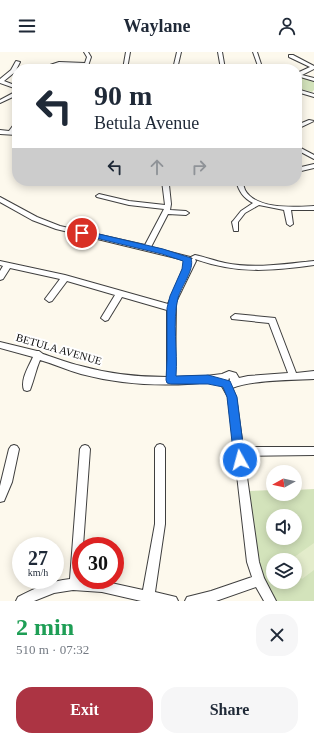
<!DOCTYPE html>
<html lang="en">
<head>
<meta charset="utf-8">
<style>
	body { margin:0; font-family:"Times New Roman",serif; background:#f6f6f7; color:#1f2937; height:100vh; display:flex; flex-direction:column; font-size:15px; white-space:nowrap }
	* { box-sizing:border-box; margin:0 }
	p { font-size:13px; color:#747a83 }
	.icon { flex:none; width:22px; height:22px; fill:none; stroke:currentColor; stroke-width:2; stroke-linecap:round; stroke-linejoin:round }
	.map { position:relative; height:549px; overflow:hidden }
	.panel { display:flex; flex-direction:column; background:#fff; flex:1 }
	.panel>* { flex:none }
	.guide { position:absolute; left:12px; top:12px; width:290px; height:122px; border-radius:16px; box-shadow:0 2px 10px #0003; background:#fff; color:#1f2937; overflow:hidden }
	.needle { width:26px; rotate:262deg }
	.fabs { position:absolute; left:266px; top:413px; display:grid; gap:8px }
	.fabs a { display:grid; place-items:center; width:36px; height:36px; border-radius:50%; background:#fff; box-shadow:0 2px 10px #0003; font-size:20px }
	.speed { position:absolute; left:12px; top:485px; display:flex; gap:8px; font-size:20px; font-weight:700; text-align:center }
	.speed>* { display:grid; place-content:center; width:52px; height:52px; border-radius:50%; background:#fff; box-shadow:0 2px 10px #0003; line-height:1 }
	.speed small { font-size:10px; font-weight:400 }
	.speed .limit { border:6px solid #d22; background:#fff; color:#111 }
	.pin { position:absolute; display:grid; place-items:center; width:34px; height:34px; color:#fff; margin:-17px; border:2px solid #fff; border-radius:50%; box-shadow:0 1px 4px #0007 }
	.me { position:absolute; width:44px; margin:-22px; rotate:353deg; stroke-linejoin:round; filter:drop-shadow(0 0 3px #0008) }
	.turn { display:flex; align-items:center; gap:14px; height:84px; padding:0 16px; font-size:18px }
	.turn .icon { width:52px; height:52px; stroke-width:2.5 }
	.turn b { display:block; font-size:28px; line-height:34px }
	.lanes { display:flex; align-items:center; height:38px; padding:0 16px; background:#0003; justify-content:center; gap:20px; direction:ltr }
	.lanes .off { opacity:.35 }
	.round { display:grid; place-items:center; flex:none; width:42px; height:42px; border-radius:16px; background:#f6f6f7 }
	.headline { display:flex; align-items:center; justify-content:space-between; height:68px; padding:0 16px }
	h1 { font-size:24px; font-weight:700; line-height:30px; color:#1e9e55 }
	.cta { display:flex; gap:8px; margin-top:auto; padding:8px 16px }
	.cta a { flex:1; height:46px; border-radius:16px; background:#ac3443; color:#fff; font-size:16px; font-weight:700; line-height:46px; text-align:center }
	.cta a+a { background:#f6f6f7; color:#1f2937 }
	header { display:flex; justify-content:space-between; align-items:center; height:52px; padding:0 16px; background:#fff; font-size:18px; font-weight:700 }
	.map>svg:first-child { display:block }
	.green { fill:#d3e3bb; fill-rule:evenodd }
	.pitch { fill:#e3eccb }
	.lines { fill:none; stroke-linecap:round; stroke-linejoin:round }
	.minor-casing { stroke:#3f3f3f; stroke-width:2 }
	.minor { fill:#fff; fill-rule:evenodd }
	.route { fill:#1a73e8; stroke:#114b97 }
	.labels { text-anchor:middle; stroke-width:4; stroke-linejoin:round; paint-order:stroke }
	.street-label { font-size:11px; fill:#0c0c0c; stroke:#fff }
</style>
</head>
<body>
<header><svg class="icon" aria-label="menu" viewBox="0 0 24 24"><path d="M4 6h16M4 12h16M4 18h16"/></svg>Waylane<svg class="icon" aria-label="person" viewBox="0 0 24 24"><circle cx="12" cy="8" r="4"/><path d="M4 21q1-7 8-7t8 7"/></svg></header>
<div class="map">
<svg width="314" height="549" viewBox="0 0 314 549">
	<rect width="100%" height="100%" fill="#fdf9ed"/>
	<path class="green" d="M300 25 314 29V38L312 40 297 36V26Z
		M314 437V549H274L258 513 247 439 273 438V442H295V438ZM273 464H295V486H273ZM273 508H295V530H273Z"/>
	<path class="pitch" d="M314 491V518L302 527 295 517V508H290Z"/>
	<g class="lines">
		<g class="minor-casing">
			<path id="minor" d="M84 0H88L91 5 87 17H83L84 13 59 12 49 15 47 14 59 10 85 11 87 5Z
				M126 0H130L127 17H123Z
				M177 0H181L177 17H173Z
				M218 0H222L225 17H221Z
				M253 0H257L262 15 258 14Z
				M289 3H293L314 14V17L302 23 314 26V29L297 24V21L310 15 289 5Z
				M16 9 20 10 15 20 4 29 17 34V37L0 31V27L11 18Z
				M297 37 314 42V45L297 40Z
				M15 40H17V43L0 51V48Z
				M309 68 314 69 297 77V73Z
				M17 70V76L14 79H17V83L0 82V78L9 79 15 71Z
				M297 94 314 103V107L297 98Z
				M314 112V116L297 120V116Z
				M55 129H62L57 133H53L52 132Z
				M162 129H192V131L190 132 169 133 171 152 170 158 186 159 189 161 186 163 168 162 151 195 190 205 191 207H193L191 205 195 203C205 205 215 209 225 211 254 217 285 212 314 209V213C270 219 238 222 195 207L196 209 176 250 175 325 206 324 222 322 229 319 236 321 239 326 248 324 288 321 269 271 232 267 231 265 235 262 275 266 296 321 314 319V327C291 328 253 328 232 336L236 345 243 395H314V403L244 404 259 510 264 526 276 549H264L256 535 216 549H185L187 545 211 539 252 525 247 510 228 345 219 329C173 335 126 334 81 322 67 318 54 312 40 308 36 317 34 328 30 338L27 339 24 338C20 328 29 314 33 305L0 296V290L37 299H39L43 302C56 306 68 311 81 314 109 322 138 325 167 325V258L122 245 108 268 105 269 101 266 115 243 67 229 52 249 49 250 45 247 60 227 10 216 3 227 0 228V219L3 214 0 213V209L65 223 168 252 183 217 188 209 56 177 32 168 0 150V145L37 165 60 174 145 193 164 157 129 153 97 145 96 144 99 142 129 149 165 153ZM229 326 230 327 229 330 228 329Z
				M236 129H242C243 132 244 135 245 138 256 158 295 155 314 154V158H291L293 172 290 174 287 172 284 158 259 153 245 161 238 170V179H234L232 170 233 169 241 159 253 151C243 146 239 139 236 129Z
				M160 392 163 393 165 396V472L155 540 176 545 178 549H141L102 540 73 538 54 541 34 549H16L18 545C35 536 50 529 70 527L80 397 82 394 85 393 88 394 90 397 83 494H81V528L102 529 143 538 155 472V396L157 393Z
				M14 393 17 394 19 397 12 430 4 449 0 450V434L9 397 11 394Z"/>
		</g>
		<use href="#minor" class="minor"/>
	</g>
	<path class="route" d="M82 178 163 197 191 206C195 218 181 234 178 246 172 270 178 299 176 324L208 323 230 329 237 345 245 408 244 412 240 414 236 412 234 408 227 345 223 335 208 332H171L167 331 166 328 167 307V256L170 244 182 217 183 209 162 202 79 182 78 181Z"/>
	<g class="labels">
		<g class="street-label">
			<text transform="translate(59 297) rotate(16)" y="4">BETULA AVENUE</text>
		</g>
	</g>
</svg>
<div class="fabs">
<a><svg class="needle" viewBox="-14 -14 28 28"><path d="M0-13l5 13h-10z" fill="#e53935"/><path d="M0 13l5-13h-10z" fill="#747a83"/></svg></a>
<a><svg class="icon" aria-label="sound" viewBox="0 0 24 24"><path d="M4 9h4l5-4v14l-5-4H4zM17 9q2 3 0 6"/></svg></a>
<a><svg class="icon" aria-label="layers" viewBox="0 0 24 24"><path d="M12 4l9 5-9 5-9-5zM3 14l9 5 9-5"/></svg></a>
</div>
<div class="speed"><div>27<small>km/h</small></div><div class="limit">30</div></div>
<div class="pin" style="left:82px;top:181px;background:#d93025"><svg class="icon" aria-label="arrive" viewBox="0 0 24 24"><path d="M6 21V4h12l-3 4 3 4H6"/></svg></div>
<svg class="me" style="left:240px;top:408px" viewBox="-20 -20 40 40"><circle r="17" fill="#1a73e8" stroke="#fff" stroke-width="3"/><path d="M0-11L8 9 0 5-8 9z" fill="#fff"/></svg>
<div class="guide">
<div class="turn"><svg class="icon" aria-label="left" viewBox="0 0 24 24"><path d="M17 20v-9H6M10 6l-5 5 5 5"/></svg><div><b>90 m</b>Betula Avenue</div></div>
<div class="lanes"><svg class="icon" aria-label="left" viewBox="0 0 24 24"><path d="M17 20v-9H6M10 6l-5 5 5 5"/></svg><svg class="icon off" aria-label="ahead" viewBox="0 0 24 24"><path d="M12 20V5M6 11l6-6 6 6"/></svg><svg class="icon off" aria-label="right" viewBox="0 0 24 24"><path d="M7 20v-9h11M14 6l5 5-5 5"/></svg></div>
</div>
</div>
<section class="panel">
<div class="headline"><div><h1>2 min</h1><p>510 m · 07:32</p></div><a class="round"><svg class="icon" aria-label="close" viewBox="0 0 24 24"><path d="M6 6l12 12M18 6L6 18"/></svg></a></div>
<div class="cta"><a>Exit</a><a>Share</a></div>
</section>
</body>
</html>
